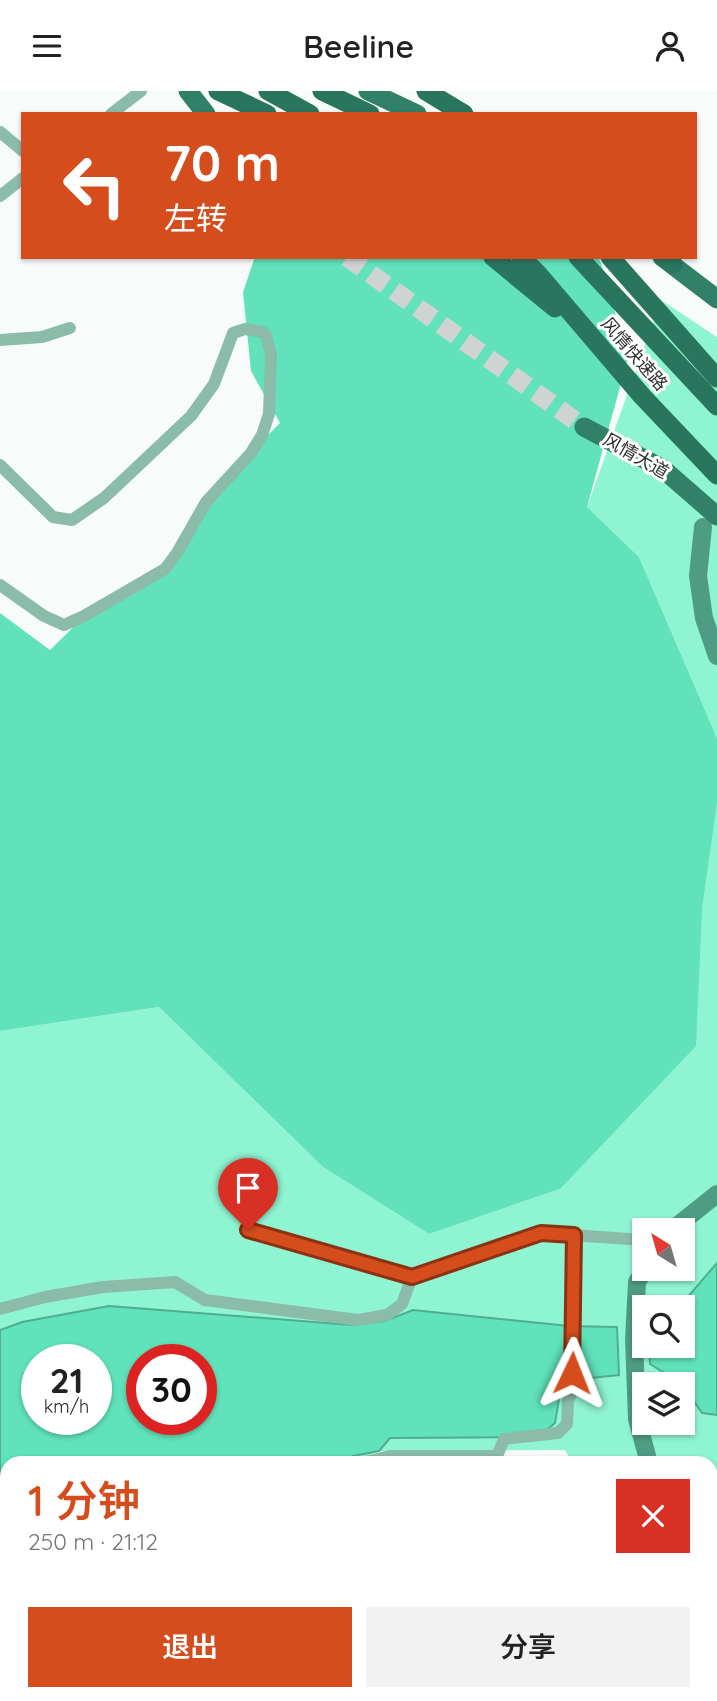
<!DOCTYPE html>
<html lang="zh">
<head>
<meta charset="utf-8">
<style>
	body { margin:0; font-family:Quicksand,"Noto Sans SC",sans-serif; background:#f2f2f2; color:#222; height:100vh; display:flex; flex-direction:column; font-size:26px; white-space:nowrap }
	* { box-sizing:border-box; margin:0 }
	p { font-size:23px; color:#767676 }
	.icon { flex:none; width:38px; height:38px; fill:none; stroke:currentColor; stroke-width:2; stroke-linecap:round; stroke-linejoin:round }
	.map { position:relative; flex:1; overflow:hidden }
	.drawer { position:absolute; left:0px; top:1365px; width:718px; height:245px; display:flex; flex-direction:column; background:#fff; border-radius:21px 21px 0 0; box-shadow:0 2px 5px #0004 }
	.drawer>* { flex:none }
	.hud { position:absolute; left:21px; top:21px; width:676px; height:147px; border-radius:0px; box-shadow:0 2px 5px #0004; background:#d54d1c; color:#fff; overflow:hidden }
	.needle { width:46px; rotate:323deg }
	.tools { position:absolute; left:632px; top:1127px; display:grid; gap:14px }
	.tools a { display:grid; place-items:center; width:63px; height:63px; border-radius:0px; background:#fff; box-shadow:0 2px 5px #0004; font-size:35px }
	.speed { position:absolute; left:21px; top:1253px; display:flex; gap:14px; font-size:35px; font-weight:700; text-align:center }
	.speed>* { display:grid; place-content:center; width:91px; height:91px; border-radius:50%; background:#fff; box-shadow:0 2px 5px #0004; line-height:1 }
	.speed small { font-size:18px; font-weight:400 }
	.speed .limit { border:10px solid #d22; background:#fff; color:#111 }
	.pin { position:absolute; display:grid; place-items:center; width:60px; height:60px; color:#fff; margin:-72px -30px; border-radius:50% 50% 50% 0; rotate:-45deg; box-shadow:0 0 7px #0007 }
	.pin .icon { rotate:45deg }
	.me { position:absolute; width:77px; margin:-38px; rotate:2deg; stroke-linejoin:round; filter:drop-shadow(0 0 5px #0008) }
	.turn { display:flex; align-items:center; gap:24px; height:147px; padding:0 28px; font-size:32px }
	.turn .icon { width:91px; height:91px; stroke-width:2.5 }
	.turn b { display:block; font-size:49px; line-height:60px }
	.round { display:grid; place-items:center; flex:none; width:74px; height:74px; border-radius:0px; background:#f2f2f2 }
	.summary { display:flex; align-items:center; justify-content:space-between; height:119px; padding:0 28px }
	h1 { font-size:42px; font-weight:600; line-height:52px; color:#d54d1c }
	.cta { display:flex; gap:14px; margin-top:auto; padding:14px 28px }
	.cta a { flex:1; height:80px; border-radius:0px; background:#d54d1c; color:#fff; font-size:28px; font-weight:600; line-height:80px; text-align:center }
	.cta a+a { background:#f2f2f2; color:#222 }
	header { display:flex; justify-content:space-between; align-items:center; height:91px; padding:0 28px; background:#fff; font-size:32px; font-weight:600 }
	.map>svg:first-child { display:block }
	.green { fill:#8ff4d2; fill-rule:evenodd }
	.forest { fill:#61e2bb }
	.water { fill:#60e2ba; stroke:#51ad90; stroke-width:2; fill-rule:evenodd }
	.lines { fill:none; stroke-linecap:round; stroke-linejoin:round }
	.primary-tunnel { stroke:#cfd3d1; stroke-width:19; stroke-dasharray:19 10; stroke-linecap:butt }
	.minor { stroke:#8bbcaa; stroke-width:12 }
	.secondary { stroke:#4d9c83; stroke-width:18 }
	.primary { stroke:#318169; stroke-width:19 }
	.trunk { stroke:#2a755e; stroke-width:19 }
	.route-casing { stroke:#8a3212; stroke-width:18 }
	.route { stroke:#d54d1c; stroke-width:12 }
	.labels { text-anchor:middle; stroke-width:6; stroke-linejoin:round; paint-order:stroke }
	.street-label { font-size:18px; fill:#2e302f; stroke:#fff }
</style>
</head>
<body>
<header><svg class="icon" aria-label="menu" viewBox="0 0 24 24"><path d="M4 6h16M4 12h16M4 18h16"/></svg>Beeline<svg class="icon" aria-label="person" viewBox="0 0 24 24"><circle cx="12" cy="8" r="4"/><path d="M4 21q1-7 8-7t8 7"/></svg></header>
<div class="map">
<svg width="717" height="1610" viewBox="0 0 717 1610">
	<rect width="100%" height="100%" fill="#f7fcfa"/>
	<path class="green" d="M661 209 717 246V647L639 466 587 416Z
		M717 713V1610H705L701 1603H710V1372H572L565 1359 379 1360 349 1372H7V1412H0V940L159 916 323 1076 429 1143 560 1098 702 819ZM644 1139H682V1178H644ZM644 1216H682V1255H644ZM37 1269H96V1328H37ZM142 1269H201V1328H142ZM644 1293H682V1332H644Z"/>
	<path class="forest" d="M255 166H595L600 169 628 267 587 416 639 466 717 647V713L702 819 696 955 560 1098 429 1143 323 1076 159 916 0 940V522L50 559 90 520 169 480 201 410 280 332 251 280 243 201Z
		M0 1412H7V1603H655L659 1610H0Z"/>
	<path class="water" d="M717 1172V1324L702 1322 682 1293 650 1273 649 1255H682V1216H679Z
		M109 1215 352 1234 385 1230 413 1219 569 1235 617 1236 619 1284 562 1290 555 1332 539 1346 390 1347 379 1360 353 1365 338 1372H7V1390H0V1239L22 1231ZM37 1269H96V1328H37ZM142 1269H201V1328H142Z"/>
	<g class="lines">
		<path class="primary-tunnel" d="M347 166 584 336"/>
		<path class="minor" d="M111 23 141 0
			M0 41 23 60
			M0 105 23 87
			M0 249 42 246 70 237
			M0 374 53 426 72 429 104 407 191 325 214 293 233 242 245 238 263 241 266 244 271 264 269 323 262 344 251 362 206 411 177 462 165 478 84 525 64 534 44 525 0 494
			M248 1139 412 1186 541 1142 644 1149
			M0 1218 45 1206 103 1196 175 1191 205 1209 358 1229 387 1224 402 1213 412 1186
			M361 1372 390 1365H497L504 1348 558 1342 567 1333 568 1310 572 1301 574 1144
			M99 1610 103 1603"/>
		<path class="secondary" d="M703 436 698 485 704 527 717 565
			M672 1139 717 1103
			M645 1178 637 1191 634 1249 637 1328 649 1372
			M710 1497 717 1507"/>
		<path class="primary" d="M188 0 206 23
			M368 0 417 23
			M662 166 717 208
			M584 336 663 378 717 425"/>
		<path class="trunk" d="M218 0 267 23
			M268 0 310 23
			M322 0 370 23
			M426 0 464 23
			M493 166 555 217
			M521 166 538 183 642 305 717 384
			M578 166 717 315
			M610 166 717 287
			M664 166 673 173"/>
	</g>
	<g class="lines">
		<g class="route-casing">
			<path id="route" d="M248 1139 412 1186 541 1142 574 1144 572 1282"/>
		</g>
		<use href="#route" class="route"/>
	</g>
	<g class="labels">
		<g class="street-label">
			<text transform="translate(634 263) rotate(49)" y="6">风情快速路</text>
			<text transform="translate(636 365) rotate(30)" y="6">风情大道</text>
		</g>
	</g>
</svg>
<div class="tools">
<a><svg class="needle" viewBox="-14 -14 28 28"><path d="M0-13l5 13h-10z" fill="#e53935"/><path d="M0 13l5-13h-10z" fill="#767676"/></svg></a>
<a><svg class="icon" aria-label="search" viewBox="0 0 24 24"><circle cx="10" cy="10" r="6"/><path d="M15 15l6 6"/></svg></a>
<a><svg class="icon" aria-label="layers" viewBox="0 0 24 24"><path d="M12 4l9 5-9 5-9-5zM3 14l9 5 9-5"/></svg></a>
</div>
<div class="speed"><div>21<small>km/h</small></div><div class="limit">30</div></div>
<div class="pin" style="left:248px;top:1139px;background:#d93025"><svg class="icon" aria-label="arrive" viewBox="0 0 24 24"><path d="M6 21V4h12l-3 4 3 4H6"/></svg></div>
<svg class="me" style="left:572px;top:1282px" viewBox="-20 -20 40 40"><path d="M0-17L14 15 0 8-14 15z" fill="#d54d1c" stroke="#fff" stroke-width="4"/></svg>
<div class="hud">
<div class="turn"><svg class="icon" aria-label="left" viewBox="0 0 24 24"><path d="M17 20v-9H6M10 6l-5 5 5 5"/></svg><div><b>70 m</b>左转</div></div>
</div>
<section class="drawer">
<div class="summary"><div><h1>1 分钟</h1><p>250 m · 21:12</p></div><a class="round" style="background:#d93025;color:#fff"><svg class="icon" aria-label="close" viewBox="0 0 24 24"><path d="M6 6l12 12M18 6L6 18"/></svg></a></div>
<div class="cta"><a>退出</a><a>分享</a></div>
</section>
</div>
</body>
</html>
